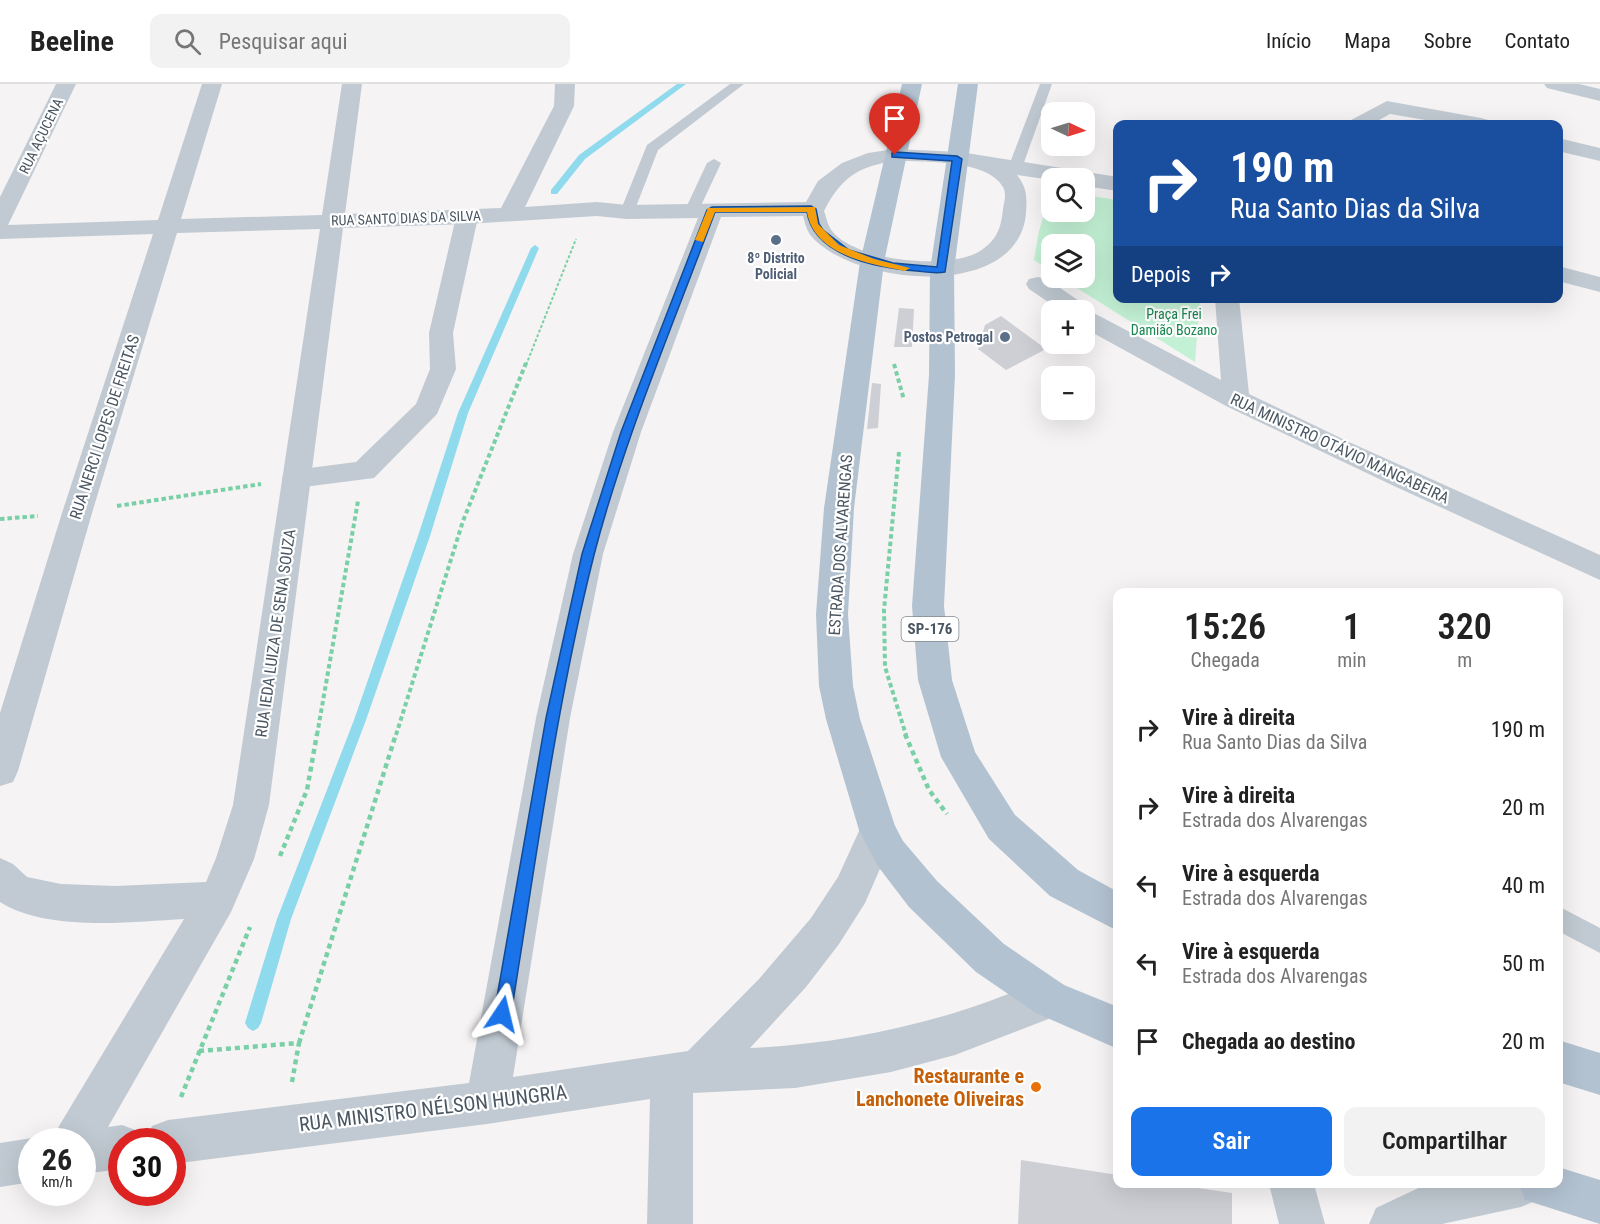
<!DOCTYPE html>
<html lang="pt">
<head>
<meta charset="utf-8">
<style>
	body { margin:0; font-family:"Roboto Condensed",sans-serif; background:#f2f2f2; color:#222; height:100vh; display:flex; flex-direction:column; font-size:22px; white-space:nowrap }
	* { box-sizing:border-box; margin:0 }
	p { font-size:20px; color:#767676 }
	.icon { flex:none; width:33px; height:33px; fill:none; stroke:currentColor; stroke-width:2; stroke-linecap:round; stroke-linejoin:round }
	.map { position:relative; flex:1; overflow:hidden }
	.side { position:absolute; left:1113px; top:504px; width:450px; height:600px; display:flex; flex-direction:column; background:#fff; border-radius:12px; box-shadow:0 6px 24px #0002 }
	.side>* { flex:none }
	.banner { position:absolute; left:1113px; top:36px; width:450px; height:183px; border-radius:12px; box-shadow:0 6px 24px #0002; background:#1a4fa0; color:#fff; overflow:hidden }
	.needle { width:39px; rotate:94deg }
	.tools { position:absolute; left:1041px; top:18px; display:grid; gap:12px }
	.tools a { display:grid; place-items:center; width:54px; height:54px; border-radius:12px; background:#fff; box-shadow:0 6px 24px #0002; font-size:30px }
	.speed { position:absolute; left:18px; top:1044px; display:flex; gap:12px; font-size:30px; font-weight:700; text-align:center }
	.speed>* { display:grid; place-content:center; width:78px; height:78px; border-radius:50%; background:#fff; box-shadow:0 6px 24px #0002; line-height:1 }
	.speed small { font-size:15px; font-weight:400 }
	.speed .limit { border:9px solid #d22; background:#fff; color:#111 }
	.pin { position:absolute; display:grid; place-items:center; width:51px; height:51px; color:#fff; margin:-62px -26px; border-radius:50% 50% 50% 0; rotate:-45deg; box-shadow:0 0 6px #0007 }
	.pin .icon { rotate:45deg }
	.me { position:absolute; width:66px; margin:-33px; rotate:10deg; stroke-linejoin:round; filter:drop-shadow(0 0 4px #0008) }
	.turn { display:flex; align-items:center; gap:21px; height:126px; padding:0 18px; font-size:27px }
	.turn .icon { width:78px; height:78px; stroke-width:2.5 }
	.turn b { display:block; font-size:42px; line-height:51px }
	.then { display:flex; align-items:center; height:57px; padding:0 18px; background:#0003; gap:12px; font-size:22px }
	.eta { display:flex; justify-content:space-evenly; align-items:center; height:102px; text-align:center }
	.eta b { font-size:36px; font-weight:600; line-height:42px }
	.primary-button { display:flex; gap:12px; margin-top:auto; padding:12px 18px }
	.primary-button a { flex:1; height:69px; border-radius:12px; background:#1a73e8; color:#fff; font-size:24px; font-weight:600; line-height:69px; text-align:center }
	.primary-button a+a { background:#f2f2f2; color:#222 }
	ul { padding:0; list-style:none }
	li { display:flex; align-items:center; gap:18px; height:78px; padding:0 18px }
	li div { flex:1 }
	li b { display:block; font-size:22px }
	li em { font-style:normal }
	header { display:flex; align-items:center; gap:36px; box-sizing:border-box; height:84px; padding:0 30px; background:#fff; border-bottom:2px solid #e0e0e0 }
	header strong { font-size:28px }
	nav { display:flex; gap:33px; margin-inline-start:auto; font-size:21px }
	.search { width:420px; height:54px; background:#f2f2f2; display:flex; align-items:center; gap:15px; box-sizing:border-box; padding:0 21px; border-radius:12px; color:#767676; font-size:22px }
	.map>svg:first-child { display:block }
	.green { fill:#c3f1d5 }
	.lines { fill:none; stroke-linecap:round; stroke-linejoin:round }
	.stream { fill:#90daee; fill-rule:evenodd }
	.building { fill:#cdcfd5 }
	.path-far2 { stroke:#7ad0a6; stroke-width:2; stroke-dasharray:3 2; stroke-linecap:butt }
	.path-far1 { stroke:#7ad0a6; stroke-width:4; stroke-dasharray:4.5 3; stroke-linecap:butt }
	.path { stroke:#7ad0a6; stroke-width:4.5; stroke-dasharray:5 4; stroke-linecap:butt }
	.service { fill:#c1cad2; fill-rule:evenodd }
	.pedestrian { fill:#c1cad2; fill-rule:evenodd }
	.minor { fill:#c1cad2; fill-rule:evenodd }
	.tertiary { fill:#c1cad2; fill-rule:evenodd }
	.primary { fill:#b3c2d1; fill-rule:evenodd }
	.route { fill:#1a73e8; stroke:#114b97; stroke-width:1.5 }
	.slow { fill:#f59e0b }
	.service-dot { fill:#5c6f8a; stroke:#fff; stroke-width:2 }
	.food-dot { fill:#e8710a; stroke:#fff; stroke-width:2 }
	.labels { text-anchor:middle; stroke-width:4.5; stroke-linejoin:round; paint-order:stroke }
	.far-street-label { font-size:14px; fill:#4a5661; stroke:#fff }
	.far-service-label { font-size:14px; font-weight:bold; fill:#4e5e75; stroke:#fff }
	.far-park-label { font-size:14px; fill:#17864f; stroke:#fff }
	.shield { fill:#fff; stroke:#808990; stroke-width:1.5 }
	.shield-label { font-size:15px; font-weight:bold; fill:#4a5661 }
	.street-label { font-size:16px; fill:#4a5661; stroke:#fff }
	.near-food-label { font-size:20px; font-weight:bold; fill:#c56008; stroke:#fff; text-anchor:end }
	.near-street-label { font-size:20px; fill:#4a5661; stroke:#fff }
</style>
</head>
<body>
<header>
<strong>Beeline</strong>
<div class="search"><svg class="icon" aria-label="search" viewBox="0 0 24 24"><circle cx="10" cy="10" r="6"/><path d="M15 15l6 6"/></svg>Pesquisar aqui</div>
<nav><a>Início</a><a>Mapa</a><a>Sobre</a><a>Contato</a></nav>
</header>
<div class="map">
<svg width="1600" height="1140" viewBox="0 0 1600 1140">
	<rect width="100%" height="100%" fill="#f5f3f3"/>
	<path class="green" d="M1051 108 1052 128H1084L1085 111 1117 116 1118 214 1200 215 1195 278 1061 194H1084V160H1052L1051 187 1034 176 1039 147Z"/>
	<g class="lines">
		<path class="stream" d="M677 0H686L585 75 557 110H551V106L579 71Z
			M535 161 539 164 468 329 430 452 366 636 291 835 261 939 258 944 253 947 248 944 245 939 277 835 354 636 418 452 458 329 531 164Z"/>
	</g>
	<path class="building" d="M899 224 914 225 912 263H894Z
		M1001 232 1046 265 1006 286 978 265 985 241Z
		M872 299 881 300 878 344 867 345Z
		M1021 1076 1118 1091V1100H1171L1232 1109V1140H1018Z"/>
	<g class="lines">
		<path class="path-far2" d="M526 281 576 155"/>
		<path class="path-far1" d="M894 280 904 316
			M899 368 884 526 885 583 906 651
			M117 422 261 400
			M0 435 38 432
			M317 651 358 417
			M396 651 463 437 526 279"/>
		<path class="path" d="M905 650 929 706 947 730
			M280 772 307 706 317 650
			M299 959 396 650
			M199 967 299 959 292 998
			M181 1013 250 843"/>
		<path class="service" d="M730 0H744L658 66 634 128 632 131H622L620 128 647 61Z
			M1040 0H1052L1022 84 1015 88 1010 87 1008 84Z
			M714 75 721 79 699 126 697 129H687L685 126 707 79Z
			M1558 822 1600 844V869L1558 847Z"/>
		<path class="pedestrian" d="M467 126 475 128 478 133 453 249 456 285 437 330 374 394 296 404 286 401 282 394 286 387 356 378 416 320 430 285 429 249 456 133 459 128Z"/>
		<path class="minor" d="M56 0H76L8 141 158 136 202 0H222L181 135 322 131 342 0H362L345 130 501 124 554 22 555 0H575L574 22 525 123 597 118 627 121 806 118 818 97 842 79 868 69 895 65 960 68 1118 93V107L1084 102V94H1052V96L1017 91C1027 104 1027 112 1026 129 1019 217 856 202 812 153 807 148 805 139 803 132L721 133 641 348 603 470 570 634 513 993 688 967 759 895 811 834 838 793 865 734 878 729 891 734 897 746 865 819 839 860 806 903 750 964C819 961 888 949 954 929 987 919 1018 906 1050 895L1064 901 1070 915 1064 929 955 971 891 988 795 1004 693 1009V1140H647L650 1015 487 1040 172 1080V1058H146L152 1042 168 1036 469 999 536 634 573 470 613 348 698 134 627 135 597 132 467 140 343 144 269 721 254 775 231 828 108 1043 122 1041 138 1047 142 1058H122V1085L82 1090V1058H53L59 1042 184 835C131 838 47 848 0 818V774L13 780 27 793 61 800 115 802 206 798 216 774 233 721 320 145 177 149 92 429 18 687 13 698 0 702V629L62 429 153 150 0 155V113ZM895 77C923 78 987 75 1003 103 1007 110 1004 118 1003 125 1001 144 997 156 980 167 949 187 850 177 830 144 827 139 826 132 824 127 841 94 858 82 895 77Z
			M1544 0H1579L1600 5V17L1547 4Z
			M1387 17 1481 34 1488 36 1491 40H1449L1390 30 1372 40H1348L1351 36Z
			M1558 54 1600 64V77L1558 67Z
			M1558 182 1600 193V208L1558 197Z
			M1038 193 1047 195 1085 221 1088 226 1221 296 1215 214H1239L1249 310 1349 358 1600 471V496L1394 402 1226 322 1084 244V226H1060L1029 205 1026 200 1029 195Z
			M32 1054 41 1058H32V1098L0 1103V1059Z"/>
		<path class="tertiary" d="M1269 1100H1314L1325 1140H1279Z
			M1427 1100H1544L1537 1116 1521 1123 1442 1140H1369L1376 1124Z"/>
		<path class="primary" d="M902 0H922L884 178 854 424 848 530 853 602 860 635 895 742 903 757 937 797 1004 860 1064 901 1118 923V965L1036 929 976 888 909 823 877 781 859 746 826 635 819 602 816 530 824 424 860 178Z
			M958 0H978L954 186 955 291 944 522 952 596 975 668 1015 731 1078 786 1118 808V847L1050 812 989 755 941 673 918 596 912 522 929 291 930 186Z
			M1558 956 1600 969V1011L1558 998Z
			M1558 1083 1600 1096V1140L1525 1116 1519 1100H1558Z"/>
	</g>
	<path class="route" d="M895 68 957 72 962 75 945 188C936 190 926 188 917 187 879 184 814 173 807 128H715C673 241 624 355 594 471 556 621 536 777 511 930L508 936 502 939 496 936 494 930 546 634 582 470 621 348 707 126 712 123 811 122 816 125 819 140 823 146 849 166 893 179 937 183 952 77 892 73V69Z"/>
	<path class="slow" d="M815 123 818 140 839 161 874 175 910 184 905 187C870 180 814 171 807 128H715L703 158 695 156 708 124Z"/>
	<g class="service-dot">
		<circle cx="776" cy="156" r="6"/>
		<circle cx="1005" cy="253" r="6"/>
	</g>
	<circle class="food-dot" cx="1036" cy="1003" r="6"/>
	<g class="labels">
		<g class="far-street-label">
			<text transform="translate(41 52) rotate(-64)" y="5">RUA AÇUCENA</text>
			<text transform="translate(406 134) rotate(-2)" y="5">RUA SANTO DIAS DA SILVA</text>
		</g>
		<g class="far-service-label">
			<text x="776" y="179">8º Distrito<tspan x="776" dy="16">Policial</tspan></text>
			<text x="993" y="258" text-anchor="end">Postos Petrogal</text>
		</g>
		<g class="far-park-label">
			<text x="1174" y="235">Praça Frei<tspan x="1174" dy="16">Damião Bozano</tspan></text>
		</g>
		<rect class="shield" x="901.5" y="533" width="57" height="24" rx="4.5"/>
		<g class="shield-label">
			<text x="930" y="550">SP-176</text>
		</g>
		<g class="street-label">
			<text transform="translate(104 343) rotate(-72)" y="6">RUA NERCI LOPES DE FREITAS</text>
			<text transform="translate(1340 364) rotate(25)" y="6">RUA MINISTRO OTÁVIO MANGABEIRA</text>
			<text transform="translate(840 461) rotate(-86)" y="6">ESTRADA DOS ALVARENGAS</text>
			<text transform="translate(275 549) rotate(-82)" y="6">RUA IEDA LUIZA DE SENA SOUZA</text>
		</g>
		<g class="near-food-label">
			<text x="1024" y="999">Restaurante e<tspan x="1024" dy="23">Lanchonete Oliveiras</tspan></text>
		</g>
		<g class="near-street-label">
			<text transform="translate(433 1024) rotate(-7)" y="7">RUA MINISTRO NÉLSON HUNGRIA</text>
		</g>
	</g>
</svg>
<div class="tools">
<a><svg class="needle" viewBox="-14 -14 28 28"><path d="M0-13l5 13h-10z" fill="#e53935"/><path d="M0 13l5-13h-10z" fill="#767676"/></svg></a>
<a><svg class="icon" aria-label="search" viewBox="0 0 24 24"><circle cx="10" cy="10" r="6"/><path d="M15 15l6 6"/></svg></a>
<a><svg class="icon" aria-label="layers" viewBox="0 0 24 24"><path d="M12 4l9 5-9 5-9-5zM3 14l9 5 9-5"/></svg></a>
<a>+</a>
<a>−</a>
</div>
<div class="speed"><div>26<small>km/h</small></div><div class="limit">30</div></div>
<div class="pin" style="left:895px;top:71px;background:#d93025"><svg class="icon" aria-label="arrive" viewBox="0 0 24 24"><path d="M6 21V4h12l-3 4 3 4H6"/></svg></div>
<svg class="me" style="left:502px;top:930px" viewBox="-20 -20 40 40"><path d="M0-17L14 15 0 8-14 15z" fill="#1a73e8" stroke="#fff" stroke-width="4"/></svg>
<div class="banner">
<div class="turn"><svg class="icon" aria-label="right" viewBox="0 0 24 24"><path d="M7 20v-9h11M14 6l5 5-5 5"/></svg><div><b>190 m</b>Rua Santo Dias da Silva</div></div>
<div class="then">Depois<svg class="icon" aria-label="right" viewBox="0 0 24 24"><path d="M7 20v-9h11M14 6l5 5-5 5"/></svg></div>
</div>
<section class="side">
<div class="eta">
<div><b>15:26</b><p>Chegada</p></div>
<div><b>1</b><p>min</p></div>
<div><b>320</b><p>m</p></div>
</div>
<ul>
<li><svg class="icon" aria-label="right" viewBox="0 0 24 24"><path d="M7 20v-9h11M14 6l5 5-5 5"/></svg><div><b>Vire à direita</b><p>Rua Santo Dias da Silva</p></div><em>190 m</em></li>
<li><svg class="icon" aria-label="right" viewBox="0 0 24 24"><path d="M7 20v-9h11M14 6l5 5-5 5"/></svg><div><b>Vire à direita</b><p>Estrada dos Alvarengas</p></div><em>20 m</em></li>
<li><svg class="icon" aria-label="left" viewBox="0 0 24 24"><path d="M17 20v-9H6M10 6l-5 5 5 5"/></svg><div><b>Vire à esquerda</b><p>Estrada dos Alvarengas</p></div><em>40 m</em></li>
<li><svg class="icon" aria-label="left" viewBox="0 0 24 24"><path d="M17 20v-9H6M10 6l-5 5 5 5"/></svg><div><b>Vire à esquerda</b><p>Estrada dos Alvarengas</p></div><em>50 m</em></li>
<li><svg class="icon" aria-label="arrive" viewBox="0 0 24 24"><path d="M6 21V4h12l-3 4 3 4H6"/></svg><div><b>Chegada ao destino</b></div><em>20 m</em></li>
</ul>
<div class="primary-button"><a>Sair</a><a>Compartilhar</a></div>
</section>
</div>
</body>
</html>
